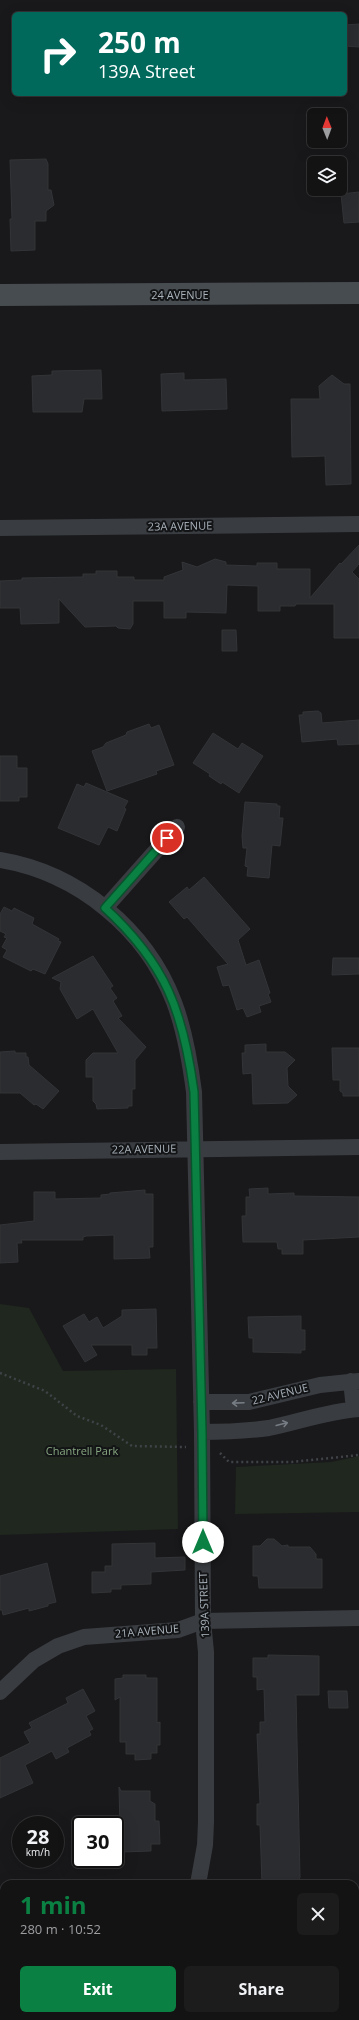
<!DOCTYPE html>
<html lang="en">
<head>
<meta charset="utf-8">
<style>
	body { margin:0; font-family:"Open Sans",sans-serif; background:#1c1c1d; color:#f1f3f6; height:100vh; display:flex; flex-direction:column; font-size:15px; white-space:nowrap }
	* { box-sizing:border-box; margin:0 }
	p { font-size:13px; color:#9d9ea0 }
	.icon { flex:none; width:22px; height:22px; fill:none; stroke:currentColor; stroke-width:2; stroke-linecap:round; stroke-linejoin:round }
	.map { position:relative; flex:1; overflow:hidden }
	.panel { position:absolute; left:0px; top:1880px; width:359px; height:140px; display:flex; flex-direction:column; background:#131314; border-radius:12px 12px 0 0; box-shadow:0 4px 16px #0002,0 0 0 1px #323234 }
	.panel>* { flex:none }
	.top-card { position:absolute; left:12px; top:12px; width:335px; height:84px; border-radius:6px; box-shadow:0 4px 16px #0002,0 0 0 1px #323234; background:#00695c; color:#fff; overflow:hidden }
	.needle { width:26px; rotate:359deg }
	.fabs { position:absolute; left:307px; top:108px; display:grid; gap:8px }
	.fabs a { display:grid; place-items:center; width:40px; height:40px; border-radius:6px; background:#131314; box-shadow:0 4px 16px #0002,0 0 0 1px #323234; font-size:20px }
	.speed { position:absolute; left:12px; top:1816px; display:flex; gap:8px; font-size:20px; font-weight:700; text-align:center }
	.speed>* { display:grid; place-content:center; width:52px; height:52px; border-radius:50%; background:#131314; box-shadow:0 4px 16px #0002,0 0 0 1px #323234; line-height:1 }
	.speed small { font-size:10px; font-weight:400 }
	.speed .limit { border:2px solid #111; border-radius:6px; background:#fff; color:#111 }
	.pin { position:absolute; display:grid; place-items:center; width:34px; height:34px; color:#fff; margin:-17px; border:2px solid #fff; border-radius:50%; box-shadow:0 1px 4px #0007 }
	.me { position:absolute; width:44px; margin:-22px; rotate:0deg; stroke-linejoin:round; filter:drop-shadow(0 0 3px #0008) }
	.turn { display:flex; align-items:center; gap:14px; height:84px; padding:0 20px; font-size:18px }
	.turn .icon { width:52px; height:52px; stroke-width:2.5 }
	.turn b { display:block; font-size:28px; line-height:34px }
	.round { display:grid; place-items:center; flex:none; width:42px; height:42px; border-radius:6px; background:#1c1c1d }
	.headline { display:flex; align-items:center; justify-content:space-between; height:68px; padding:0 20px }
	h1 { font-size:24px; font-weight:700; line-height:30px; color:#0b8043 }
	.action { display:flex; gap:8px; margin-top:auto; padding:8px 20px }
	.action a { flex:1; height:46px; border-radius:6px; background:#0b8043; color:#fff; font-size:16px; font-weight:700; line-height:46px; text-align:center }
	.action a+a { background:#1c1c1d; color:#f1f3f6 }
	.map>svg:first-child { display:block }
	.green { fill:#1f271e }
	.building { fill:#2b2c2f; stroke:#323437 }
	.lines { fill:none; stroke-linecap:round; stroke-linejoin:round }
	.path { stroke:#3f4347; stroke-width:2.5; stroke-dasharray:2 3; stroke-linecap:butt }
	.minor { stroke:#393c40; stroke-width:16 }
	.secondary { stroke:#474c50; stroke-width:22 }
	.oneway { stroke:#777d84 }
	.route-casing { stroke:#07532c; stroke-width:10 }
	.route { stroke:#0b8043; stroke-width:7 }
	.labels { text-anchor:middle; stroke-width:4; stroke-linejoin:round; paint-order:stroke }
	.street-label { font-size:11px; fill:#aab3bb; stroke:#131416 }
	.park-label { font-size:11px; fill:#87a780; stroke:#131416 }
</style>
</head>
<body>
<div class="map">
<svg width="359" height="2020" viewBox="0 0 359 2020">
	<rect width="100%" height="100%" fill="#19191b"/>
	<path class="green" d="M0 1304 29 1308 63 1371 176 1369 178 1529 0 1535Z
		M359 1456V1512L235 1514 236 1467 331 1462Z"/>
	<path class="building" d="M359 24V47L345 46V25Z
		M46 159 48 164V190H51L54 205 46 211V221H35V250L11 251 10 219H12L10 160Z
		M359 192V222L344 223 341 194Z
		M101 370 102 399H84L82 412H33L32 376 52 375V371Z
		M184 373V380L226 379 227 409 162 411 161 374Z
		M332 375 344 384H350L351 484 326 485 325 456 292 457 291 399H320L319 386Z
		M359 545V564L352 572 359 579V638H334V604H296L295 606H280V611H258V586L227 585 226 613 186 612V618H164V601H133V624L130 629 118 628 116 626 85 627 59 599V623L21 624 20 608H0V581L22 580V578L83 577V574H96V571H117V577H134V580H164V577L183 570 182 562 197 567 215 559 226 562V565L257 566V563H277V569H310V598L340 563 341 564Z
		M222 630H236L237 651H222Z
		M318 711 321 713 322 723 359 720V744L338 745 337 739 302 742 299 715H303V712Z
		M149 724 151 728 159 725 174 765 156 771 157 774 107 791 92 751 103 747 106 743 126 735 127 732Z
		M213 733 238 749 242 743 263 756 239 793 222 782 221 784 209 776 210 774 193 763Z
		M0 756H17V768H27V797H19V801H0Z
		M86 783 128 801 124 808 126 809 117 831 108 827 99 845 58 828 77 784 84 787Z
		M245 802 277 804V806H280L279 818H283L280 846 272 845 269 878 247 876 248 867 245 866 247 848H243L242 836Z
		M204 877 250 929 238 940 246 965 259 960 270 993 268 994 271 1002 259 1006 261 1012 247 1017 243 1008 237 1010 229 985 223 986 217 967 228 964 187 917 184 919 169 902 187 887 189 890Z
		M4 907 12 911 14 908 34 918 32 924 59 939 58 941 61 942 45 974 33 969 31 971 3 957 7 950 2 947 7 938 4 937 6 934 0 931V914Z
		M93 956 113 986 110 988 117 998 113 1001 122 1016 118 1018 146 1047 135 1060V1089H132V1106H128V1108L97 1109 96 1104 93 1101V1077H86V1060L93 1053H118L93 1009 77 1019 60 989 61 982 52 978Z
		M333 958H359V974L332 975Z
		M266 1044V1052H285L295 1060 287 1068 288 1086 297 1095 288 1103 253 1104 252 1073 243 1074 242 1053H245V1045Z
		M332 1048H359V1096H343V1093L340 1091V1080H333Z
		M15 1051V1053H26V1057H28L29 1065 59 1091 43 1109 36 1104 34 1105 20 1093H0V1052Z
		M268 1188V1194L294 1193V1196L359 1197V1237L303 1240V1254H282V1249H278L277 1242H243L242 1216H246V1197H250L249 1189Z
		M145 1190V1194H153V1247H149L150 1258 114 1259V1235L86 1236 83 1237V1240H21L22 1243H17L18 1262 0 1263V1225L34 1221V1192H55V1199L101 1198V1195L110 1194V1193Z
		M156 1309 157 1348H147V1355H132V1345H91L97 1355 85 1362 63 1326 84 1314 89 1322 97 1317 103 1328 122 1316V1310Z
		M301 1316V1330H305V1350H301V1353L253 1352V1338H249L248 1317Z
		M267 1539H274L282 1546 288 1545V1547H310L316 1554V1559H322V1588H259L258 1576H253V1546H260Z
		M155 1543V1558L185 1557V1570L151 1572V1584L121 1585V1589H111V1592L92 1593V1572H105V1566H112V1544Z
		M47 1563 56 1602 48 1604V1606L29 1611V1608L3 1615 2 1610H0V1576Z
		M268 1655 319 1656V1695H296L300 1877 298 1884H262L260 1825H257V1804H260L257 1734H260V1722H265L264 1689 257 1690V1677H253V1658H268Z
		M123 1675H146V1678H157V1723L160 1722V1745H157V1753H151V1759L135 1760V1754H126V1742H120V1697L115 1700V1679L123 1678Z
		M83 1689 95 1711 86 1716 93 1729 89 1731 91 1735 67 1748 69 1752 56 1759 52 1751 25 1765 33 1783 0 1798V1758L30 1743 24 1732 32 1728 29 1723 68 1703 66 1698Z
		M328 1691H347L348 1708H329Z
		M119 1787 121 1791H150V1801L155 1804V1821H159L160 1844H151V1851L121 1852V1839L118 1837V1830L120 1828Z"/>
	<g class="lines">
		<path class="path" d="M0 1373 45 1391 77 1416 101 1425 132 1446 186 1447
			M220 1453 229 1462H292L359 1455"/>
		<path class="minor" d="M0 528 359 524
			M0 860C78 873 146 929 174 1002 185 1031 190 1061 194 1092L202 1432 203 1621 206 1652V1822L205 1845 198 1884
			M105 908 177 827
			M0 1152 359 1147
			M351 1381 354 1409
			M201 1402H249L320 1385 359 1381
			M202 1432C224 1432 247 1431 269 1428 299 1422 328 1411 359 1409
			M0 1692 34 1660 58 1646 84 1637 178 1630 203 1621 359 1618
			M111 2020 115 2016"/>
		<path class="secondary" d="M0 295 359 293"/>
	</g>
	<defs><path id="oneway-shaft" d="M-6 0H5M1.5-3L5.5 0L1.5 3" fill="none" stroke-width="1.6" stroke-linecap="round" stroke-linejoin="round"/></defs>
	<g class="oneway">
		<use href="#oneway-shaft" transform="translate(238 1403) rotate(178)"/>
		<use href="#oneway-shaft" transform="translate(282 1424) rotate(-14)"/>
	</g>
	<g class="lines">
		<g class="route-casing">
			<path id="route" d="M167 838 105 908C166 964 183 1011 194 1092L202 1432 203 1542"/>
		</g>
		<use href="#route" class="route"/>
	</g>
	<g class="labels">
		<g class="street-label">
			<text x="180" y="299">24 AVENUE</text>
			<text transform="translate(180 526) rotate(-1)" y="4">23A AVENUE</text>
			<text transform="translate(144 1149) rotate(-1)" y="4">22A AVENUE</text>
			<text transform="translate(280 1394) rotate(-14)" y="4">22 AVENUE</text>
			<text transform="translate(204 1605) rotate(-92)" y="4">139A STREET</text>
			<text transform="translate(147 1631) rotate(-5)" y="4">21A AVENUE</text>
		</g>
		<g class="park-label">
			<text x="82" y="1455">Chantrell Park</text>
		</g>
	</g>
</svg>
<div class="fabs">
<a><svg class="needle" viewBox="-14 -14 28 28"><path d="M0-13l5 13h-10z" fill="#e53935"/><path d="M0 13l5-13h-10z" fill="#9d9ea0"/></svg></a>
<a><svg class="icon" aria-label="layers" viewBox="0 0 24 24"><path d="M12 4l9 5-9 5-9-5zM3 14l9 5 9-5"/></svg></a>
</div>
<div class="speed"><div>28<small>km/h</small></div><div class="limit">30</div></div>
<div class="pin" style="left:167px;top:838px;background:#d93025"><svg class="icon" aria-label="arrive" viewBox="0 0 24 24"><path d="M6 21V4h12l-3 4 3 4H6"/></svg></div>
<svg class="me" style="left:203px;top:1542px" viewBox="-20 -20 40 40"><circle r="19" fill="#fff"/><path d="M0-13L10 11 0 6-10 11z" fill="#0b8043"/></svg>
<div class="top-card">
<div class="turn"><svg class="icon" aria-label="right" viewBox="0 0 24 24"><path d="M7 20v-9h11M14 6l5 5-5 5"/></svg><div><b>250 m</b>139A Street</div></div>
</div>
<section class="panel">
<div class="headline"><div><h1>1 min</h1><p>280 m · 10:52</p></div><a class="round"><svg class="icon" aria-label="close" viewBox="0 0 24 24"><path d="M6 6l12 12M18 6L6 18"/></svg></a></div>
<div class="action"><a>Exit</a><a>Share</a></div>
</section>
</div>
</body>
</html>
